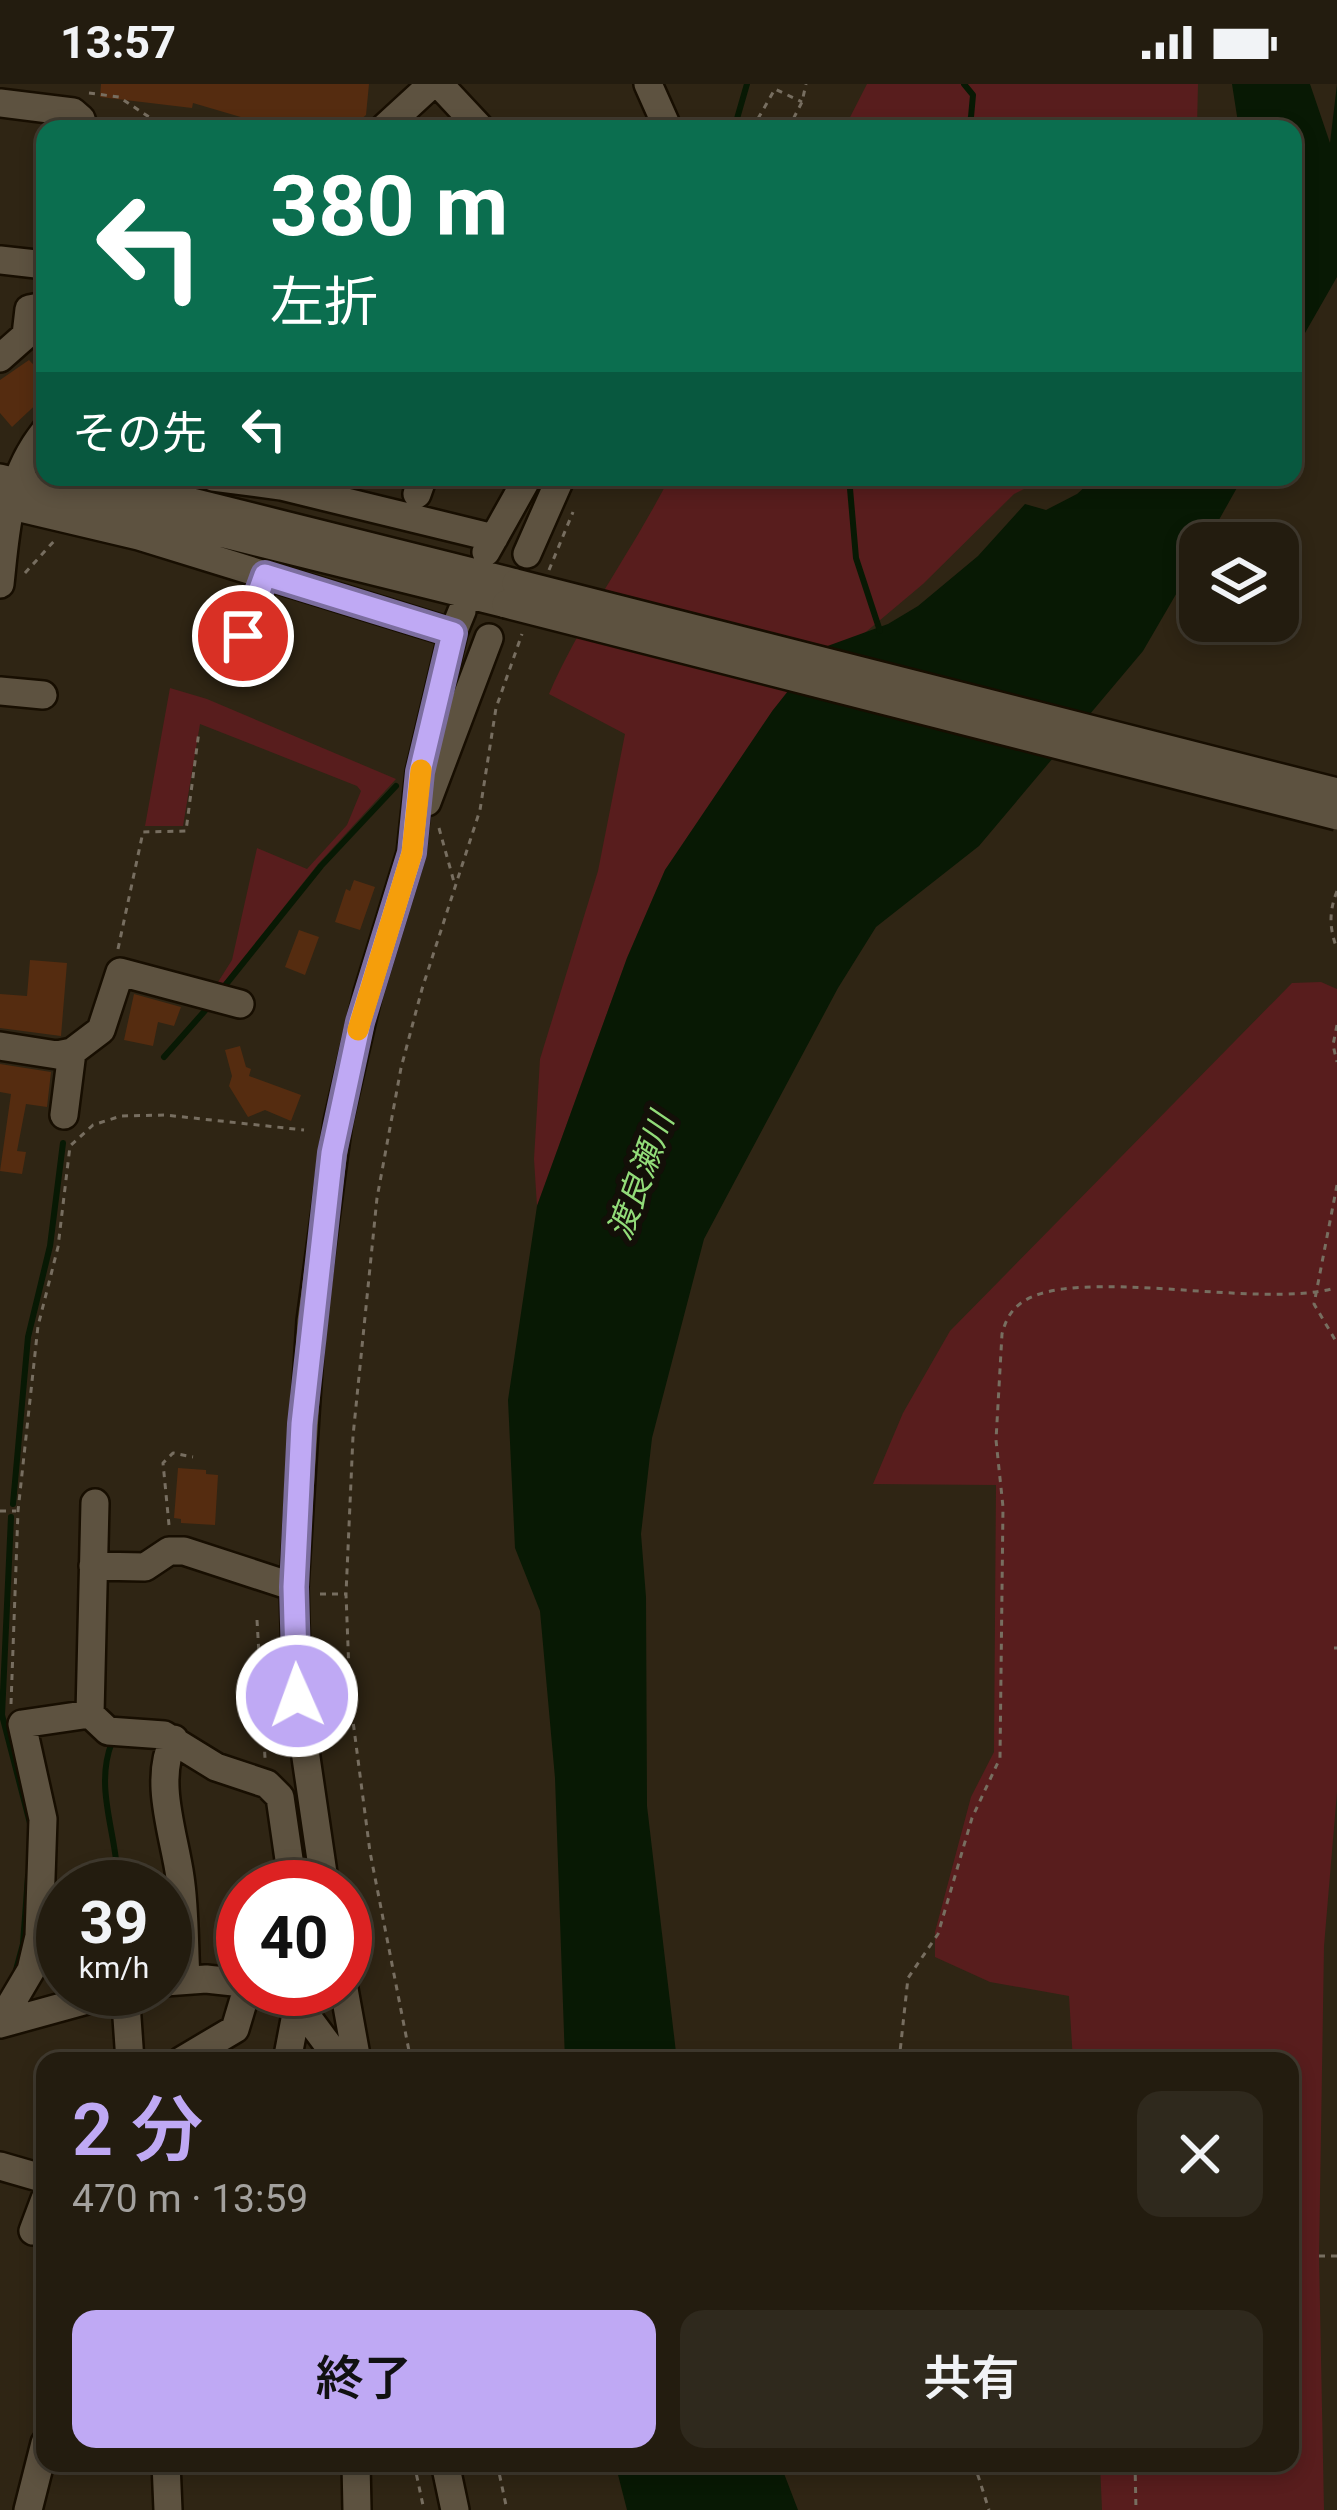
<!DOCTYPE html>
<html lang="ja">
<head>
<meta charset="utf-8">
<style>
	body { margin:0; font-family:Roboto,"Noto Sans JP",sans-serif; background:#2f291d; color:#f1f3f6; height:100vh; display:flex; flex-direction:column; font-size:45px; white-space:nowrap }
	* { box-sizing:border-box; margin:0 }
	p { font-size:39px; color:#a3a19e }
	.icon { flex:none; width:66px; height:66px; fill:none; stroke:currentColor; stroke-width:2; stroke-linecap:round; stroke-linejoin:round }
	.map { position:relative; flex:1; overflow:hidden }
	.sheet { position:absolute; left:36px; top:1968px; width:1263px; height:420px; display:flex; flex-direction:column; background:#231c0f; border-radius:24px; box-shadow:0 6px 18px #0003,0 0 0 3px #403a2f }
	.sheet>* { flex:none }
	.top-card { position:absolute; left:36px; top:36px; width:1266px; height:366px; border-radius:24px; box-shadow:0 6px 18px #0003,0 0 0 3px #403a2f; background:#0b6e4f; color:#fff; overflow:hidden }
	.fabs { position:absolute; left:1179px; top:438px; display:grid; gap:24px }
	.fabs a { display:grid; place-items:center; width:120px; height:120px; border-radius:24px; background:#231c0f; box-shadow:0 6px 18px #0003,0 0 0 3px #403a2f; font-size:60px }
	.speed { position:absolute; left:36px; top:1776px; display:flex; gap:24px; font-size:60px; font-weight:700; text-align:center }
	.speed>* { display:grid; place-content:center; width:156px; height:156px; border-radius:50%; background:#231c0f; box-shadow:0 6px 18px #0003,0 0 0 3px #403a2f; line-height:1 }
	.speed small { font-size:30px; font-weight:400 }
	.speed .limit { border:18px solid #d22; background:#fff; color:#111 }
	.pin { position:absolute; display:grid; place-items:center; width:102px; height:102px; color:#fff; margin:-51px; border:6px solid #fff; border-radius:50%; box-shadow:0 3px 12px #0007 }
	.me { position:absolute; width:132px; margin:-66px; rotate:358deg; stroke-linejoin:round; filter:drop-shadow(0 0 9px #0008) }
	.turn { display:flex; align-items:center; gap:42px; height:252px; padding:0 36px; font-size:54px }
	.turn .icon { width:156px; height:156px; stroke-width:2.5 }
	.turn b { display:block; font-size:84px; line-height:102px }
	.then { display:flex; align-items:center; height:114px; padding:0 36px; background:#0003; gap:24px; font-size:45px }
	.round { display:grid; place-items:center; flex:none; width:126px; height:126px; border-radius:24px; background:#2f291d }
	.head { display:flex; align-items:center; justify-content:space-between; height:204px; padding:0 36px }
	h1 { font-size:72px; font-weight:600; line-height:90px; color:#bfa9f4 }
	.cta { display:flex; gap:24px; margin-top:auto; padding:24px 36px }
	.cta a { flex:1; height:138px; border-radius:24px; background:#bfa9f4; color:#111; font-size:48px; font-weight:600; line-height:138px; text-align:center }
	.cta a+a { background:#2f291d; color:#f1f3f6 }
	.status { display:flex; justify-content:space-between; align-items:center; height:84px; padding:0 60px; background:#231c0f; direction:ltr }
	.status svg { height:33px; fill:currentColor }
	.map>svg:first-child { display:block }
	.green { fill:#581d1d }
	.water { fill:#081904 }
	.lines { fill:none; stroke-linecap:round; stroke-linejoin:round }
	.stream { stroke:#081904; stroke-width:6 }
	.building { fill:#552c10 }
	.minor-casing { stroke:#170e01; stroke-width:32 }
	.path { stroke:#776e60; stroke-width:3; stroke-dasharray:6 6; stroke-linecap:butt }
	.minor { stroke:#5d5240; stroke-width:27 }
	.minor-bridge-casing { stroke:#170e01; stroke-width:32; stroke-linecap:butt }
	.minor-bridge { stroke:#5d5240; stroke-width:27 }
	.route-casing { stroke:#7c6e9f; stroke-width:30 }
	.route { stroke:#bfa9f4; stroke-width:21 }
	.slow { stroke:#f59e0b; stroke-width:21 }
	.labels { text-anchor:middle; stroke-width:12; stroke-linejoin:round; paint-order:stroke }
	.water-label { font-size:33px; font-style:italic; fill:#92dc79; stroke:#130f08 }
</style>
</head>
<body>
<div class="status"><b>13:57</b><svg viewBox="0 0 49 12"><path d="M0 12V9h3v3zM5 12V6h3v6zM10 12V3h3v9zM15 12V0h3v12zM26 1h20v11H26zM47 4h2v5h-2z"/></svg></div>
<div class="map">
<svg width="1337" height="2426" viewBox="0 0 1337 2426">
	<rect width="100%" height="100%" fill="#2f2514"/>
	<path class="green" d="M867 0H1198L1197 43 844 45Z
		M670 393H1048L1014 410 923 500 773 626 665 786 627 874 537 1122 534 1075 540 975 598 787 625 650 549 610C582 534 632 467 670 393Z
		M170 604 207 615 396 695 318 780 218 906H213L232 876 257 764 307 785 347 741 361 707 357 702 200 640 183 742H145Z
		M1321 898 1337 905V1708L1324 1862 1319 2172 1324 2426H1102L1100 2379H1290V1977H1073L1069 1912 990 1898 935 1873V1848L971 1713 994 1668 996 1401 873 1400 903 1329 950 1247 1292 899Z"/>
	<path class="water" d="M1232 0H1310L1330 59 1337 0V193L1293 270V45H1239Z
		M1096 393H1243L1206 459H1200V469L1143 567 979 762 876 843 838 904 704 1155 652 1354 641 1450 646 1513 647 1722 677 1977H565L555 1694 540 1527 515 1464 508 1316 537 1122 627 874 665 786 773 626 822 564 888 540 918 522 978 472 1025 420 1046 426 1077 410Z
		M615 2379H780L798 2426H627Z"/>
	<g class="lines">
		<path class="stream" d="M964 0 973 11 971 33 965 45
			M734 45 747 0
			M849 393 856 474 880 547
			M223 904 321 782 396 702
			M164 973 210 921
			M13 1420 28 1253 50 1162 63 1059
			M11 1433 2 1631 31 1743
			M112 1658C93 1706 119 1754 118 1803
			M16 1886 23 1860 28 1792"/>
	</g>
	<path class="building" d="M101 0H369L366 31 349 45H282L193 19 192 24 100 13Z
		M29 276 45 293V312L12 343 0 329V296Z
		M354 796 375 803 360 846 335 838 346 805 350 807Z
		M299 846 319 853 305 891 285 883Z
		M30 876 67 879 61 952 0 944V910L27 912Z
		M134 910 181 923 174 942 158 938 153 962 124 956Z
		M240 962 246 983 251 985 249 992 301 1011 291 1037 265 1026 248 1033 229 1002 232 992 225 966Z
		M0 980 51 988 47 1023 26 1020 17 1067 26 1068 22 1090 0 1087 11 1010 0 1008Z
		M178 1384 206 1386V1390L218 1391 215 1441 181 1439V1435L174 1434Z"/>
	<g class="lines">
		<g class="minor-casing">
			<path id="minor" d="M439 0 481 45
				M648 0 668 45
				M0 19 73 28 81 35 84 45
				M383 45 432 0
				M0 176 45 181
				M0 274 26 251 29 225 45 222
				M92 393 516 499
				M213 393 281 402 494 454
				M0 394 506 520
				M417 410 423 393
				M8 421 139 452 453 549
				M486 468 528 393
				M527 470 561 393
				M0 500C6 444 8 393 45 347
				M228 580 255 528 265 491
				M0 607 43 611
				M427 718 489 554
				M0 962 57 971 72 968 101 946 120 888 240 920
				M64 1031 72 968
				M95 1419 90 1630 108 1647 164 1651 216 1683 267 1700 280 1713 293 1803
				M93 1482 145 1483 169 1467H184L294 1503
				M174 1655C153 1696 174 1750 180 1793 185 1826 184 1861 186 1895
				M325 1803 297 1612 294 1503 311 1237 338 1038 368 909 411 769 420 688 453 549 462 527
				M165 1898 206 1895 243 1899
				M125 1905 130 1977
				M264 1905 300 1923 340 1977
				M344 1905 357 1977
				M9 1937 11 1920 31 1886 39 1852 43 1735 22 1640 90 1630
				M0 1940 127 1905
				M181 1977 235 1945 247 1905
				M287 1977 300 1909
				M0 2082 45 2095
				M33 2147 45 2115
				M166 2379 168 2426
				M356 2379 357 2426
				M445 2379 455 2426
				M28 2426 45 2359"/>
		</g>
		<path class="path" d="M89 9 119 13 158 39 316 41 320 45
			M752 45 775 5 802 18
			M788 45 802 18 806 0
			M549 486 573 428
			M25 489 55 456
			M439 744 454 798
			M1337 807C1329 828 1329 843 1337 865
			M118 865 143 748 186 747 199 647
			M1337 941 1333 961 1337 978
			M1337 1101 1314 1220 1337 1259
			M0 1427H16
			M169 1441 163 1379 173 1369 193 1373
			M320 1510H346
			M257 1536 265 1674
			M1334 1564H1337
			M11 1620 18 1427 38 1242 58 1163 70 1062 93 1041 121 1032 165 1031 304 1046
			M391 1977 408 1973
			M411 1977 370 1768 350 1614 346 1510 353 1352 377 1114 401 984 422 905 480 726 496 624 522 550
			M899 1977 908 1894 938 1850 972 1734 1000 1674 1003 1423 996 1356 1002 1250C1005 1238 1010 1227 1021 1219 1074 1180 1259 1226 1335 1204
			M1319 2172H1337
			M414 2379 424 2426
			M497 2379 507 2426
			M974 2379 989 2426
			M1135 2379 1136 2426"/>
		<use href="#minor" class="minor"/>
		<g class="minor-bridge-casing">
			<path id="minor-bridge" d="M516 499 1337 708
				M506 520 1337 732"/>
		</g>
		<use href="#minor-bridge" class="minor-bridge"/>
	</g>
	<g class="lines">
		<g class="route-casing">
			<path id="route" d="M243 552 265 491 453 549 420 688 412 769 360 938 332 1069 302 1340 294 1503 297 1612"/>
		</g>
		<use href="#route" class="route"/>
		<path class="slow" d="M358 946 412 769 421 686"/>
	</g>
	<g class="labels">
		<g class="water-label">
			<text transform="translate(640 1092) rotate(-70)" y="12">渡良瀬川</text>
		</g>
	</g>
</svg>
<div class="fabs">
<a><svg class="icon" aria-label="layers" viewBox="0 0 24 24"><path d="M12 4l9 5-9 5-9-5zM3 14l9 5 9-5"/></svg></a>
</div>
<div class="speed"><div>39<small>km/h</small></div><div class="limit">40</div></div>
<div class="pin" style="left:243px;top:552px;background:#d93025"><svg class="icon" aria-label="arrive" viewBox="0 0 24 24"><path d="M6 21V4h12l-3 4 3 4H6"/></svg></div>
<svg class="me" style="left:297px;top:1612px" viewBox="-20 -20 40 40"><circle r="17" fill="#bfa9f4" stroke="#fff" stroke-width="3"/><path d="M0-11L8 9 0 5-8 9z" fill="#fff"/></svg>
<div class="top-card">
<div class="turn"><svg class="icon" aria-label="left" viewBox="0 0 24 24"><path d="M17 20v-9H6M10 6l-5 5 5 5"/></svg><div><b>380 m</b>左折</div></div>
<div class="then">その先<svg class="icon" aria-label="left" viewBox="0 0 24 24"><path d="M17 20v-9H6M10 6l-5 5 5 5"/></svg></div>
</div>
<section class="sheet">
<div class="head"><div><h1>2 分</h1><p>470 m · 13:59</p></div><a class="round"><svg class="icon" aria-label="close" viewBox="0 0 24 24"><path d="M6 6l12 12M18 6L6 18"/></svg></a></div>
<div class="cta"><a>終了</a><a>共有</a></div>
</section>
</div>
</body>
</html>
